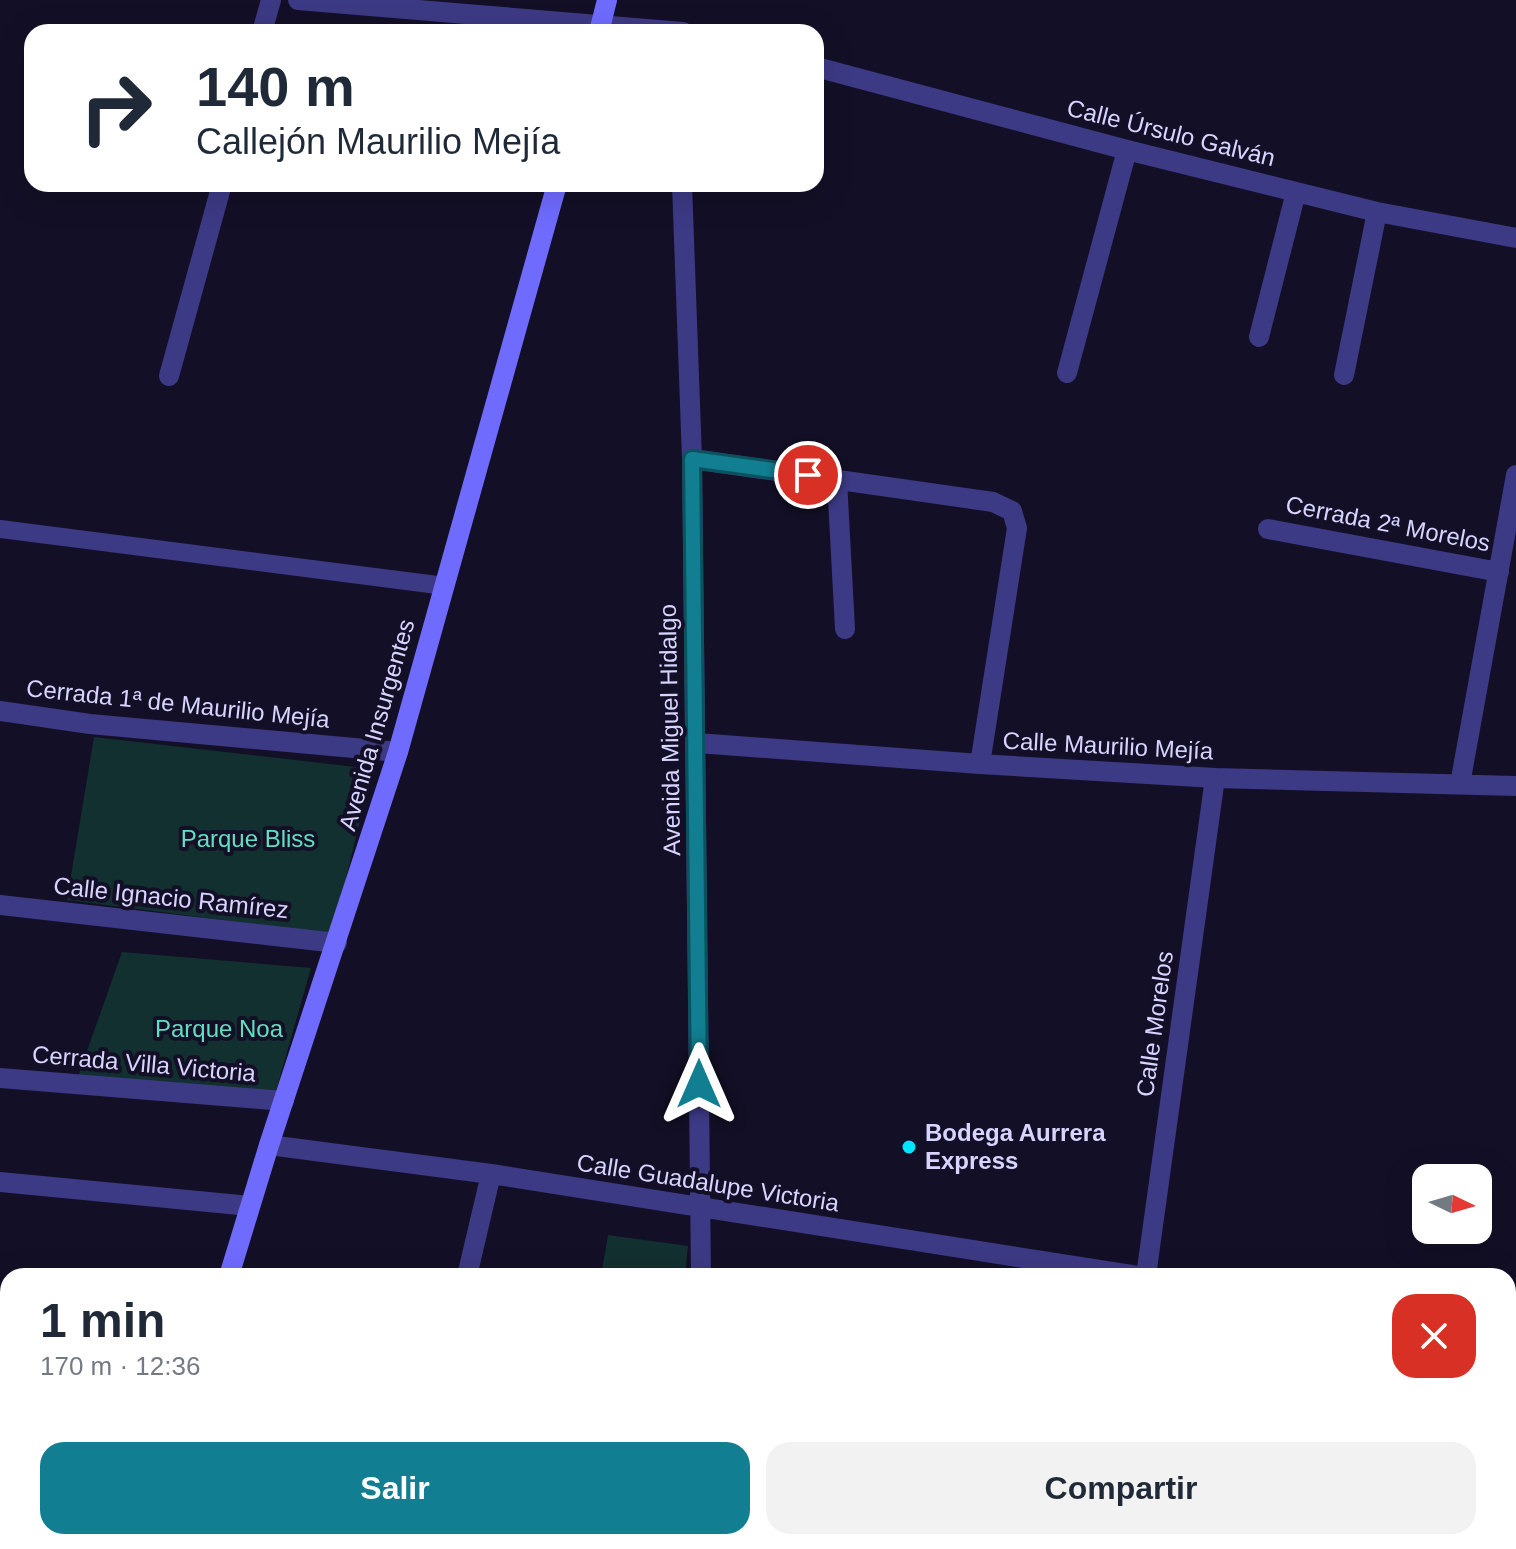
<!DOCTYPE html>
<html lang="es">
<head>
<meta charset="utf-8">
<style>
	body { margin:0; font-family:Arial,sans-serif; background:#f2f2f3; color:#1f2937; height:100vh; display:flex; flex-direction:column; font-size:30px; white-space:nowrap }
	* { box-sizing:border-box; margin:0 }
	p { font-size:26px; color:#747a83 }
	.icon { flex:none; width:44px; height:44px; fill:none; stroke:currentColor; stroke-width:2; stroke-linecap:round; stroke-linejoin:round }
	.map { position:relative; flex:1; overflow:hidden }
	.side { position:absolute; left:0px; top:1268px; width:1516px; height:282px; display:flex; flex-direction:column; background:#fff; border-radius:24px 24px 0 0; box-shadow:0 8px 32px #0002 }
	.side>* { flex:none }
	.top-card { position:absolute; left:24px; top:24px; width:800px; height:168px; border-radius:24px; box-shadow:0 8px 32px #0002; background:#fff; color:#1f2937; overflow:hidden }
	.needle { width:52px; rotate:95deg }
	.buttons { position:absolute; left:1412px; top:1164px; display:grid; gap:16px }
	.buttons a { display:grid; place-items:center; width:80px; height:80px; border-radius:16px; background:#fff; box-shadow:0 8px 32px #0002; font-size:40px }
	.pin { position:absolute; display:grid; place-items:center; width:68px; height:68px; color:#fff; margin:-34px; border:4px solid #fff; border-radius:50%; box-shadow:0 2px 8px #0007 }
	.me { position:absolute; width:88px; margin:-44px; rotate:0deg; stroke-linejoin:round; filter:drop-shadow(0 0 6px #0008) }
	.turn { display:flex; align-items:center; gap:28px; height:168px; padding:0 40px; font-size:36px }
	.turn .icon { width:104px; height:104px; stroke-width:2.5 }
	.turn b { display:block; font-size:56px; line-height:68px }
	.round { display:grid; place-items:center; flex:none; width:84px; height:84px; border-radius:24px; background:#f2f2f3 }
	.head { display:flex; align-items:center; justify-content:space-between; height:136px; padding:0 40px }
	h1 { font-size:48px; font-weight:700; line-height:60px }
	.primary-button { display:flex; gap:16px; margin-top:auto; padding:16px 40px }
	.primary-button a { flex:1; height:92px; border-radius:24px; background:#117e91; color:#fff; font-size:32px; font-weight:700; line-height:92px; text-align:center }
	.primary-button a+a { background:#f2f2f3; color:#1f2937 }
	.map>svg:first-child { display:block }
	.green { fill:#12302f }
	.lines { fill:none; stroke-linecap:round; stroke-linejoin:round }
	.lane { stroke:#3d3a85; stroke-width:18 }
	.street { stroke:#3d3a85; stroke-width:20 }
	.secondary { stroke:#6f6bff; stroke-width:20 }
	.route-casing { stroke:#0b525e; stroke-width:20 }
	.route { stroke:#117e91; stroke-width:14 }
	.poi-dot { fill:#00e5ff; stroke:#130f26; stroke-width:3 }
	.labels { text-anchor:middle; stroke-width:8; stroke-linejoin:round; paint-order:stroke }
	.street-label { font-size:24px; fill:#d9d4ff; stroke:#130f26 }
	.park-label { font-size:24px; fill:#5fe0c0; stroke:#130f26 }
	.poi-label { font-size:24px; font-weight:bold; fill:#d9d4ff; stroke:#130f26; text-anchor:start }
</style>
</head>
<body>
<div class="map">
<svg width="1516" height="1549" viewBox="0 0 1516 1549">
	<rect width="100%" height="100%" fill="#130f26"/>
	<path class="green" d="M94 737 373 769 332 934 67 900Z
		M122 952 311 968 276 1091 76 1082Z
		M608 1235 688 1246 685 1276H601Z"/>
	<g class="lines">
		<path class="lane" d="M0 529 445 586"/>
		<path class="street" d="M298 0 683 32
			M262 32 271 0
			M816 67 1127 150 1377 212 1516 238
			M682 184 692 459 701 1276
			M1259 337 1296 192
			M1067 373 1127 150
			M1344 375 1377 212
			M169 376 222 184
			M692 459 993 502 1012 511 1017 528 980 764
			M837 480 845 629
			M1268 529 1499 572
			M0 711 90 724 398 752
			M697 743 980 764 1215 778 1516 786
			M1460 784 1516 475
			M0 905 337 943
			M0 1078 284 1101
			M269 1145 491 1174 1138 1276
			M0 1182 250 1206
			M467 1276 491 1174
			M1146 1276 1215 778
			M1508 1329 1516 1330
			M711 1542V1549
			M1095 1549 1096 1542
			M1378 1549 1381 1542"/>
		<path class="secondary" d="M599 32 607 0
			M229 1276 269 1145 398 752 557 184
			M148 1549 150 1542"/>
	</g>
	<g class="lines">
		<g class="route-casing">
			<path id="route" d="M699 1084 692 459 808 475"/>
		</g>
		<use href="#route" class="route"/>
	</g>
	<circle class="poi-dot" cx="909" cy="1147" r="8"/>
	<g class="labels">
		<g class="street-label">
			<text transform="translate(1171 133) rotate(14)" y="8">Calle Úrsulo Galván</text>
			<text transform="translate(1388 524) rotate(11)" y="8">Cerrada 2ª Morelos</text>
			<text transform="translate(178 704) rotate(6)" y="8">Cerrada 1ª de Maurilio Mejía</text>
			<text transform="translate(377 725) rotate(-74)" y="8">Avenida Insurgentes</text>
			<text transform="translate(670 730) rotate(-91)" y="8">Avenida Miguel Hidalgo</text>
			<text transform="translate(1108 746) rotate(3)" y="8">Calle Maurilio Mejía</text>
			<text transform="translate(171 898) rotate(6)" y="8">Calle Ignacio Ramírez</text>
			<text transform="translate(1155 1024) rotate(-82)" y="8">Calle Morelos</text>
			<text transform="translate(144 1064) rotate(5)" y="8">Cerrada Villa Victoria</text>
			<text transform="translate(708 1183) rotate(9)" y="8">Calle Guadalupe Victoria</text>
		</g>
		<g class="park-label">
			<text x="248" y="847">Parque Bliss</text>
			<text x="219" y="1037">Parque Noa</text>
		</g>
		<g class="poi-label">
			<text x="925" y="1141">Bodega Aurrera<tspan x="925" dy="28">Express</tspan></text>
		</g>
	</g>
</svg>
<div class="buttons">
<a><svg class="needle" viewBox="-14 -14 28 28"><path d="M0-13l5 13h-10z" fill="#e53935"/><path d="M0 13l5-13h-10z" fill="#747a83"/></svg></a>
</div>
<div class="pin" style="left:808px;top:475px;background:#d93025"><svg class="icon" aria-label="arrive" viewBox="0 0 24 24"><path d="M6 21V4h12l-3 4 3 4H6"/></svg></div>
<svg class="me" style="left:699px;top:1084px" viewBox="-20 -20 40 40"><path d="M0-17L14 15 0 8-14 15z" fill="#117e91" stroke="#fff" stroke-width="4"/></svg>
<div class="top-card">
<div class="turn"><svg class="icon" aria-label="right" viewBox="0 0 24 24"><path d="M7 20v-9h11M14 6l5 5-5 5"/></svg><div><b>140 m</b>Callejón Maurilio Mejía</div></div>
</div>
<section class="side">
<div class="head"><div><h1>1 min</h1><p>170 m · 12:36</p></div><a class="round" style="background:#d93025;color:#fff"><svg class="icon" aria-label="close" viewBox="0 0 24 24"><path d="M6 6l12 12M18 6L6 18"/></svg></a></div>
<div class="primary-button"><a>Salir</a><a>Compartir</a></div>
</section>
</div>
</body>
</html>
